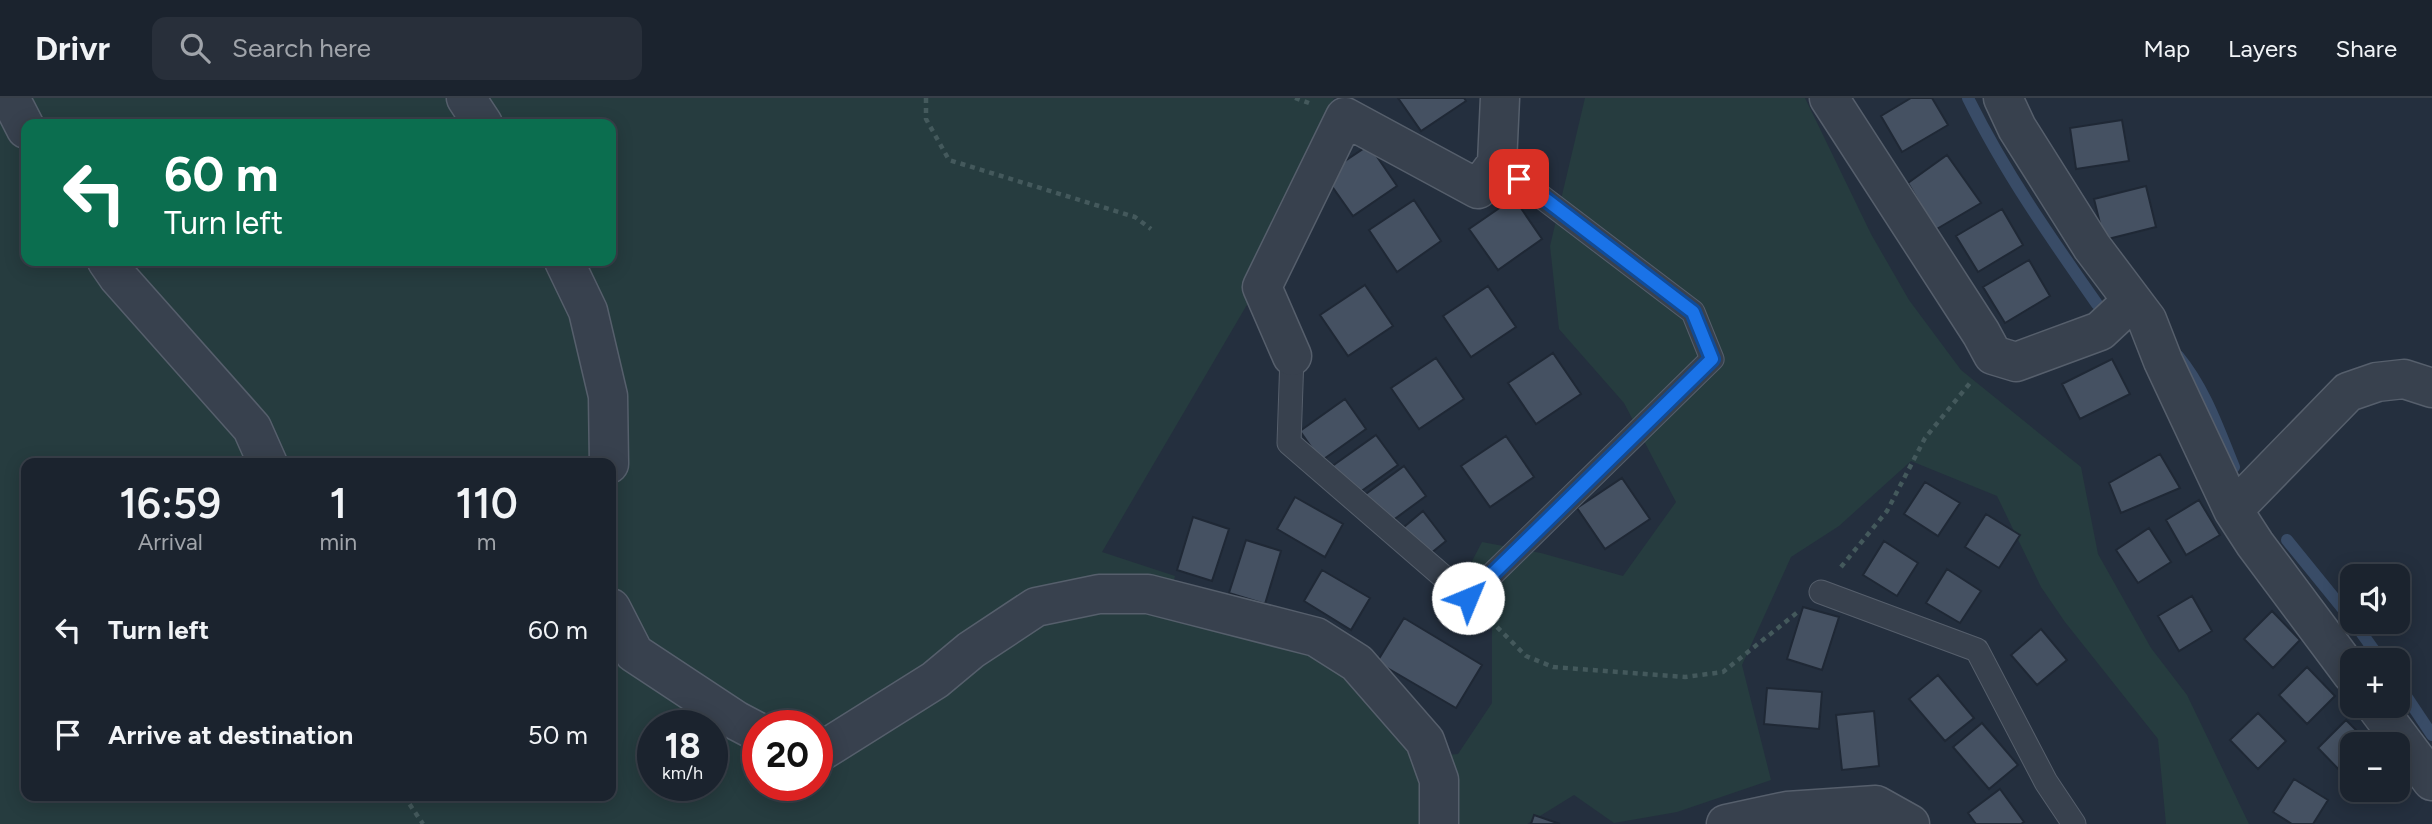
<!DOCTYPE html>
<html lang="en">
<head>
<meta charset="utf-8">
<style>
	body { margin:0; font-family:Figtree,sans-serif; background:#282f3a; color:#f1f3f6; height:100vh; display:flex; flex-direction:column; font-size:26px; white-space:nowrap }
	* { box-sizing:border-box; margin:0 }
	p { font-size:23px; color:#a0a4aa }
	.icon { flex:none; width:38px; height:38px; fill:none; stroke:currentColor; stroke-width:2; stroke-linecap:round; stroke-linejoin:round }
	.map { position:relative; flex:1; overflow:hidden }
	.drawer { position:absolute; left:21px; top:360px; width:595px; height:343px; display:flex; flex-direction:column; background:#1b232e; border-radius:14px; box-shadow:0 4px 18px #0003,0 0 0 2px #39404a }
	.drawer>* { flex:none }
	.guide { position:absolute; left:21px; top:21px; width:595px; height:147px; border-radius:14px; box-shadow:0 4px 18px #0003,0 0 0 2px #39404a; background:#0b6e4f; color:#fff; overflow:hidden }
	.controls { position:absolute; left:2340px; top:466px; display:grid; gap:14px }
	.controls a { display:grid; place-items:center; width:70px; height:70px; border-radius:14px; background:#1b232e; box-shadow:0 4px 18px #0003,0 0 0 2px #39404a; font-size:35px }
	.speed { position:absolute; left:637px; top:612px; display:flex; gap:14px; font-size:35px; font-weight:700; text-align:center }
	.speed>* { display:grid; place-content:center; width:91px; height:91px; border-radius:50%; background:#1b232e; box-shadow:0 4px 18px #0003,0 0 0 2px #39404a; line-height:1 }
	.speed small { font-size:18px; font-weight:400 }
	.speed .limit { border:10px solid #d22; background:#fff; color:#111 }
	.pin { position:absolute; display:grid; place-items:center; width:60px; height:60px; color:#fff; margin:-30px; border-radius:14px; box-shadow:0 4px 10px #0006 }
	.me { position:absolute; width:77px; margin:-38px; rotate:45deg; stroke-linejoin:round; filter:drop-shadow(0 0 5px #0008) }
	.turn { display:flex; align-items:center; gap:24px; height:147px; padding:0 28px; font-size:32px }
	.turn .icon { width:91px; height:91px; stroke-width:2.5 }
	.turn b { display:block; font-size:49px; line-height:60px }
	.eta { display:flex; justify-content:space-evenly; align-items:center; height:119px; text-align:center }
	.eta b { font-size:42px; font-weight:600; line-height:49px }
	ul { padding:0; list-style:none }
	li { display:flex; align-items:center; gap:21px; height:105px; padding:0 28px }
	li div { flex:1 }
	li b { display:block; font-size:26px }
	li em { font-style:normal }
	header { display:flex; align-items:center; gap:42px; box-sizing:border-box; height:98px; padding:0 35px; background:#1b232e; border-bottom:2px solid #39404a }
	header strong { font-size:33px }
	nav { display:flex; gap:38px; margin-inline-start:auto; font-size:24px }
	.search { width:490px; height:63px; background:#282f3a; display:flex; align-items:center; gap:18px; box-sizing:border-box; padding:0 24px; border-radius:14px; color:#a0a4aa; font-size:26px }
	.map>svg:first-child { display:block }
	.green { fill:#263c3f; fill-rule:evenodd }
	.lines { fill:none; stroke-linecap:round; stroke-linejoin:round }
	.stream { stroke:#394c67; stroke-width:12 }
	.building { fill:#455162; stroke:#1f2835; stroke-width:2 }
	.service-casing { stroke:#565f6c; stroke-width:25 }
	.minor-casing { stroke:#565f6c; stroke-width:41 }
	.path { stroke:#44595c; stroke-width:4.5; stroke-dasharray:5 5; stroke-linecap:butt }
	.service { stroke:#38414e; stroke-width:23 }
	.minor { stroke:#38414e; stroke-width:38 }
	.route-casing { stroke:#114b97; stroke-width:18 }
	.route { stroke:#1a73e8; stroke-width:12 }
</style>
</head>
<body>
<header>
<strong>Drivr</strong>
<div class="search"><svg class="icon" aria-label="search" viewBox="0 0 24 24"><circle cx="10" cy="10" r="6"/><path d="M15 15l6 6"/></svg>Search here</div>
<nav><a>Map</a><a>Layers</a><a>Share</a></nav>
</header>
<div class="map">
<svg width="2432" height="726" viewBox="0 0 2432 726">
	<rect width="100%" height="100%" fill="#242f3e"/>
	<path class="green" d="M0 0H1334L1255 193 1102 454 1175 478 1169 501 1344 557 1434 658 1458 656 1492 605V527L1447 511 1482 444 1541 455 1623 478 1676 404 1624 305 1559 231 1550 148 1585 0H1805L1871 136 1909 202 1961 272 2081 369 2098 456 2151 550 2187 597 2249 726H2166L2158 641 2065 524 2041 489 1997 398 1911 363 1839 428 1791 459 1742 567 1771 682 1677 714 1614 725 1574 697 1527 726H0ZM26 26H611V163H26ZM26 366H611V698H26ZM653 628H712V688H653ZM758 628H817V688H758Z"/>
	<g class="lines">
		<path class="stream" d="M1968 0C2004 73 2050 139 2097 206
			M2178 258C2205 291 2218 330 2234 369
			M2287 442 2352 522
			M2353 523 2381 562
			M2398 586 2432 637"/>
	</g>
	<path class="building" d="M1398 0H1464L1466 3 1421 33Z
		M1911 0H1932L1948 27 1902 54 1881 18Z
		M2122 22 2129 63 2076 71 2070 30Z
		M1369 47 1397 88 1353 118 1324 77Z
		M1947 57 1981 105 1935 132 1908 85Z
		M2146 88 2156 129 2104 142 2094 101Z
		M1514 100 1542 141 1498 172 1469 131Z
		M1414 102 1441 143 1397 174 1369 132Z
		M2002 111 2023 147 1978 174 1956 138Z
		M2029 162 2050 198 2005 225 1983 189Z
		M1365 187 1393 228 1348 258 1320 217Z
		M1488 188 1516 229 1471 259 1443 218Z
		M1553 255 1581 296 1536 326 1508 285Z
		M1436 260 1464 301 1419 331 1391 290Z
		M2112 261 2130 296 2080 321 2062 286Z
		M1345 301 1366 331 1321 363 1300 333Z
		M1376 337 1398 367 1353 399 1331 369Z
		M1506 338 1534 379 1490 409 1461 368Z
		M2160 356 2180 390 2121 415 2109 385Z
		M1404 368 1426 398 1381 431 1359 401Z
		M1622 380 1650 421 1605 451 1577 410Z
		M1925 384 1960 405 1938 438 1904 416Z
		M1295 399 1343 426 1325 459 1277 431Z
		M2199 402 2220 437 2186 457 2166 422Z
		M1423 413 1446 443 1420 464 1398 434Z
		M1986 416 2020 437 1999 470 1965 449Z
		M1193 419 1229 431 1212 483 1177 472Z
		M2149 430 2171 464 2138 485 2116 452Z
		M1246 442 1281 453 1265 506 1229 495Z
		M1884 443 1918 465 1897 498 1863 477Z
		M1947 471 1981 493 1960 525 1926 505Z
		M1322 472 1370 500 1351 532 1304 503Z
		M2192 498 2212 533 2179 553 2158 518Z
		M1803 509 1839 519 1822 572 1787 561Z
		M2272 513 2300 542 2273 570 2244 541Z
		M1404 520 1482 567 1456 610 1377 564Z
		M2041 531 2067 562 2037 587 2011 557Z
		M2307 569 2335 598 2307 626 2279 597Z
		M1938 577 1974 620 1945 643 1909 601Z
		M1767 590 1822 594 1819 631 1764 626Z
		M1874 613 1879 668 1842 672 1836 617Z
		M2258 615 2286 643 2258 671 2230 642Z
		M2346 622 2370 646H2352V673L2346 679 2318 650Z
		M1982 625 2018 667 1989 691 1953 649Z
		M2294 681 2328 702 2313 726H2292L2273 714Z
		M2000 691 2024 724 2021 726H1976L1968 715Z
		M1534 717 1560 726H1531Z"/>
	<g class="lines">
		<g class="service-casing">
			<path id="service" d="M1292 258 1289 345 1468 500 1712 261 1693 214 1497 65
				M1821 494 1977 552 2046 684 2074 726"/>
		</g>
		<g class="minor-casing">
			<path id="minor" d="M10 0 26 31
				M466 0 483 26
				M1829 0 1981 235 1993 257 2016 264 2100 233 2132 203
				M2003 0 2017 30 2092 149 2147 222 2163 263 2233 412 2255 446 2352 576
				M107 163 118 179 252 330 268 366
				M564 163 588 213 608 298 609 366
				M1292 258 1262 189 1345 19 1478 91 1497 65 1500 0
				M2233 412 2348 294 2377 284 2404 281 2432 290
				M611 510 634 555 737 623 758 634
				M2375 607 2432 683
				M817 656 935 582 971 552 1036 509 1099 496H1148L1316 539 1357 565 1425 643 1439 682V726
				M1726 726 1787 713 1876 707 1910 726"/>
		</g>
		<path class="path" d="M926 0V21L949 62 1135 119 1151 131
			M1295 0 1309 5
			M1841 469 1887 413 1925 340 1970 285
			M1490 522 1526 558 1553 569 1685 579 1723 574 1799 513
			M404 698 423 726"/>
		<use href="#service" class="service"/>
		<use href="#minor" class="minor"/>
	</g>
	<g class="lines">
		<g class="route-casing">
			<path id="route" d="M1468 500 1712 261 1693 214 1519 81"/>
		</g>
		<use href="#route" class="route"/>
	</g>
</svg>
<div class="controls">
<a><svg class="icon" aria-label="sound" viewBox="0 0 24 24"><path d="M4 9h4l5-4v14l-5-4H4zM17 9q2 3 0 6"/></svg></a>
<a>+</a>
<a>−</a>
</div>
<div class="speed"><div>18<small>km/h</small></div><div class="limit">20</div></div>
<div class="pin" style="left:1519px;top:81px;background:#d93025"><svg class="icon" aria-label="arrive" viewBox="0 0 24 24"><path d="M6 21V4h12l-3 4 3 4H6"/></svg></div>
<svg class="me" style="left:1468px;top:500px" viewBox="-20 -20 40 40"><circle r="19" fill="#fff"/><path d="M0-13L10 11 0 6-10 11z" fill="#1a73e8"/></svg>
<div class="guide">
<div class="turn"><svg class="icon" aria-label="left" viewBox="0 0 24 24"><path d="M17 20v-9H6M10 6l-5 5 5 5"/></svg><div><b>60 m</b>Turn left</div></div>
</div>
<section class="drawer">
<div class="eta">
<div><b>16:59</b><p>Arrival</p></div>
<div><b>1</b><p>min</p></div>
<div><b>110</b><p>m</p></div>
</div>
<ul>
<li><svg class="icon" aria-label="left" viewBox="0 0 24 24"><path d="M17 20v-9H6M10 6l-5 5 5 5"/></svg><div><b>Turn left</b></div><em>60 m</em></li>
<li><svg class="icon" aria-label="arrive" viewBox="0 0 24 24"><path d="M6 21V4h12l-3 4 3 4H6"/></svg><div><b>Arrive at destination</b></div><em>50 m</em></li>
</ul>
</section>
</div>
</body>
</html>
